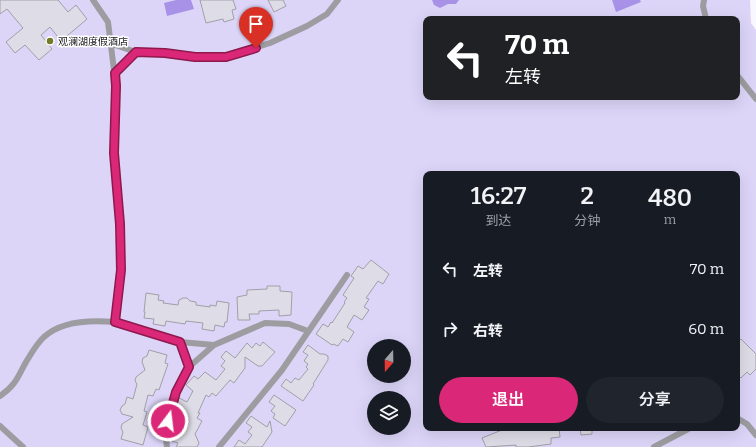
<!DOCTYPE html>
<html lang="zh">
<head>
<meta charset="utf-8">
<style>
	body { margin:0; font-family:Bitter,"Noto Sans SC",serif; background:#20242c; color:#f1f3f6; height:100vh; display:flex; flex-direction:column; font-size:15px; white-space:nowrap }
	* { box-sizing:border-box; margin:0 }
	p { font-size:13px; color:#9ea1a6 }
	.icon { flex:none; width:22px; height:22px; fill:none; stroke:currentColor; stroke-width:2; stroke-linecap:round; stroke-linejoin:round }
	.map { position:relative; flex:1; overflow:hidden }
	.panel { position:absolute; left:423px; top:171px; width:317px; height:260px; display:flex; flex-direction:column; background:#171b24; border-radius:8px; box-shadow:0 4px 16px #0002 }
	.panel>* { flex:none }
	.banner { position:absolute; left:423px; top:16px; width:317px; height:84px; border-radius:8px; box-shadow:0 4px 16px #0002; background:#202124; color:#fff; overflow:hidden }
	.needle { width:26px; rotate:200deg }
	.fabs { position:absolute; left:367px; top:339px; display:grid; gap:8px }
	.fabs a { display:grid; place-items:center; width:44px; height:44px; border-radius:50%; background:#171b24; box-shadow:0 4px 16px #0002; font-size:20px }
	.pin { position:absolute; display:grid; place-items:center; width:34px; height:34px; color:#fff; margin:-41px -17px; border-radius:50% 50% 50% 0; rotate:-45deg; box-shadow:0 0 4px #0007 }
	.pin .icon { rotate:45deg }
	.me { position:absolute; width:44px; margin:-22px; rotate:15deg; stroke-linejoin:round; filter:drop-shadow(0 0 3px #0008) }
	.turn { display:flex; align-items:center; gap:14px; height:84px; padding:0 16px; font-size:18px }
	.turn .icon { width:52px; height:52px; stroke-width:2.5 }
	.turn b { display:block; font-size:28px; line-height:34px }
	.eta { display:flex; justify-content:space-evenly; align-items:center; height:68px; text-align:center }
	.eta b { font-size:24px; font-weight:600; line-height:28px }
	.primary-button { display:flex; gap:8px; margin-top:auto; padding:8px 16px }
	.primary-button a { flex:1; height:46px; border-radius:24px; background:#db2777; color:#fff; font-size:16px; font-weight:600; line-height:46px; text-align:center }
	.primary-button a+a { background:#20242c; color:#f1f3f6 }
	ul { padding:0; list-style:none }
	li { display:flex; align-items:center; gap:12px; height:60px; padding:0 16px }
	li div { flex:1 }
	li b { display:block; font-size:15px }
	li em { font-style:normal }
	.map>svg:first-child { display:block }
	.green { fill:#dcd5f8; fill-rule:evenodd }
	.water { fill:#a892e8 }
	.building { fill:#dedce6; stroke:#a19fa8 }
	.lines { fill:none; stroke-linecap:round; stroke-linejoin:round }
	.street { stroke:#9d9da1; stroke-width:6 }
	.route-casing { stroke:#8e194d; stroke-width:10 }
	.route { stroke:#db2777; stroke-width:7 }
	.poi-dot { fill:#727b25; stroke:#fff; stroke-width:1.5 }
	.labels { text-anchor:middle; stroke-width:3; stroke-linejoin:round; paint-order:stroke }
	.poi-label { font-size:10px; fill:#232226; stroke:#fff; text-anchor:start }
</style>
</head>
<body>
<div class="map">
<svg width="756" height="447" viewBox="0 0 756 447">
	<rect width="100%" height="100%" fill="#f8f6fe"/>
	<path class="green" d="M0 0H750L751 23 756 30V447H0ZM426 19H737V97H426ZM426 174H737V428H426ZM374 346H404V376H374ZM374 398H404V428H374Z"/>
	<path class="water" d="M176 0H191L194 9 167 16 164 3Z
		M432 0H459L456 4H448L440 8 434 5Z
		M612 0H640L641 2 616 12Z"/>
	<path class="building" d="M0 0H58L68 12 76 5 87 19 61 41 50 27 41 35 52 49 39 60 25 45 15 53 6 42 23 28 7 9 0 14Z
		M200 0H233L236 9 232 10 234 19 224 22 223 19 206 23Z
		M268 0H283L286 6 274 12Z
		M371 260 389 274 383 284 378 281 366 298 369 299 364 307 369 310 362 320 354 315 347 327 354 332 348 342 343 339 338 346 333 344 332 345 316 334 323 324 328 327 331 322 332 323 345 303 344 302 347 298 343 295 354 278 351 276 358 266 363 269Z
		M267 286H280V291L292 292 291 315 279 316V310L259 311V314H249L250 320H238L237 297 247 295V290L267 289Z
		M146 293 159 295 158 300 164 301 163 303 178 305 179 300 183 298H187L190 301 196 302V305L210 307V305L216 306 217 301 229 303 227 322H225L224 327 215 325 214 331 202 329 203 323 186 321 185 324 166 321 165 326 153 324 154 319 144 318 145 312H144Z
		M741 339 756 354V369L750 375 747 372 741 378 737 374V342Z
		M263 342 275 352 262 366H258L245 357V368L234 383 230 380 216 396 212 393 209 397 206 395 198 413H200L197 418 202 421 195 434 199 443 197 447H176L178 443 172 441 180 422 175 420 179 411 175 410 179 398 187 402 193 391 186 385 194 376 198 379 205 372 216 380 225 369 221 366 225 361 221 357 226 351 235 358 247 343 252 348 256 343 260 346Z
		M308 345 320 354H324L328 356V360L313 384 314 385 303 401 281 386 286 379 291 383 295 378 299 380 308 369 306 367 308 364 304 361 308 355 303 352Z
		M149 350 167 355 165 363 168 364 159 390 156 389 153 396 148 395 144 411 147 412 143 425 148 427 143 445 121 439 123 432 121 428 122 424 133 417 122 414 120 410 122 406 125 404 127 397 133 399 137 384 135 381 136 377 145 370 142 362 143 358 147 356Z
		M274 395 296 410 285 426 273 418 275 414 271 411 275 406 269 402Z
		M251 416 267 427 270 421 272 432 262 447H234L239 440 245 444 252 435 248 432 252 427 246 423Z
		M502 428H559L560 437 551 438V444L528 447H516V445L486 447 482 438 502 430Z
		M580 428H592V434L581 435Z"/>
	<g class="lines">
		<path class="street" d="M704 0 703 6 706 19
			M112 44 136 52
			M115 73 136 52 165 53 195 57H226L270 43 307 26 327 14 338 0
			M737 75 756 99
			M115 322 180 342 189 367C177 389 162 421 167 447
			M180 342 214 345
			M189 367 214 345 265 323 289 324 308 331
			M0 396C16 385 17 378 26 362 31 354 37 343 44 337 62 320 93 320 115 322L121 269 120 224 114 153 116 86 108 22 93 0
			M737 418 747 424 756 435
			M0 426 23 447
			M219 447 282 370 347 275
			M654 447 690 428"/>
	</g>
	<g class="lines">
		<g class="route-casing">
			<path id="route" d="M168 421 176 392 189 367 180 342 115 322 121 270 120 224 114 153 116 86 115 73 136 52 165 53 195 57H226L256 48"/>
		</g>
		<use href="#route" class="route"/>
	</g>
	<circle class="poi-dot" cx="50" cy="41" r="4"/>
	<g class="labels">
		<g class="poi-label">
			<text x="58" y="45">观澜湖度假酒店</text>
		</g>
	</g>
</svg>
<div class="fabs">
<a><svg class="needle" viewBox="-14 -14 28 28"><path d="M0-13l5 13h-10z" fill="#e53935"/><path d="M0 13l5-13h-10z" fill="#9ea1a6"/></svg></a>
<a><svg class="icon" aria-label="layers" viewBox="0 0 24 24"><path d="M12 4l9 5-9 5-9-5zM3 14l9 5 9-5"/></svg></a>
</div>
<div class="pin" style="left:256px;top:48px;background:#d93025"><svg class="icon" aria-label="arrive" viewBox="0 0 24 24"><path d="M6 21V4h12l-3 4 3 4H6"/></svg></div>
<svg class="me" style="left:168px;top:421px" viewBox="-20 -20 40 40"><circle r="17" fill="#db2777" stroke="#fff" stroke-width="3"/><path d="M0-11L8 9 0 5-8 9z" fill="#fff"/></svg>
<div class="banner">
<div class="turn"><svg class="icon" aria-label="left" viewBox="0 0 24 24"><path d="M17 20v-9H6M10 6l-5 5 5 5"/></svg><div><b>70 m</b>左转</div></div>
</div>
<section class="panel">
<div class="eta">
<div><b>16:27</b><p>到达</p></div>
<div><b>2</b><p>分钟</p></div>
<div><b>480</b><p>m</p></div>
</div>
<ul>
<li><svg class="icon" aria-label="left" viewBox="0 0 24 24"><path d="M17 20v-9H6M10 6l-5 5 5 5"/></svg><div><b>左转</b></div><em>70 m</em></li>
<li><svg class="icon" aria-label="right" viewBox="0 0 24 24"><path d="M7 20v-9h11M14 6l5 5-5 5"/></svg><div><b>右转</b></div><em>60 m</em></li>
</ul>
<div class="primary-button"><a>退出</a><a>分享</a></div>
</section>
</div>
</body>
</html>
